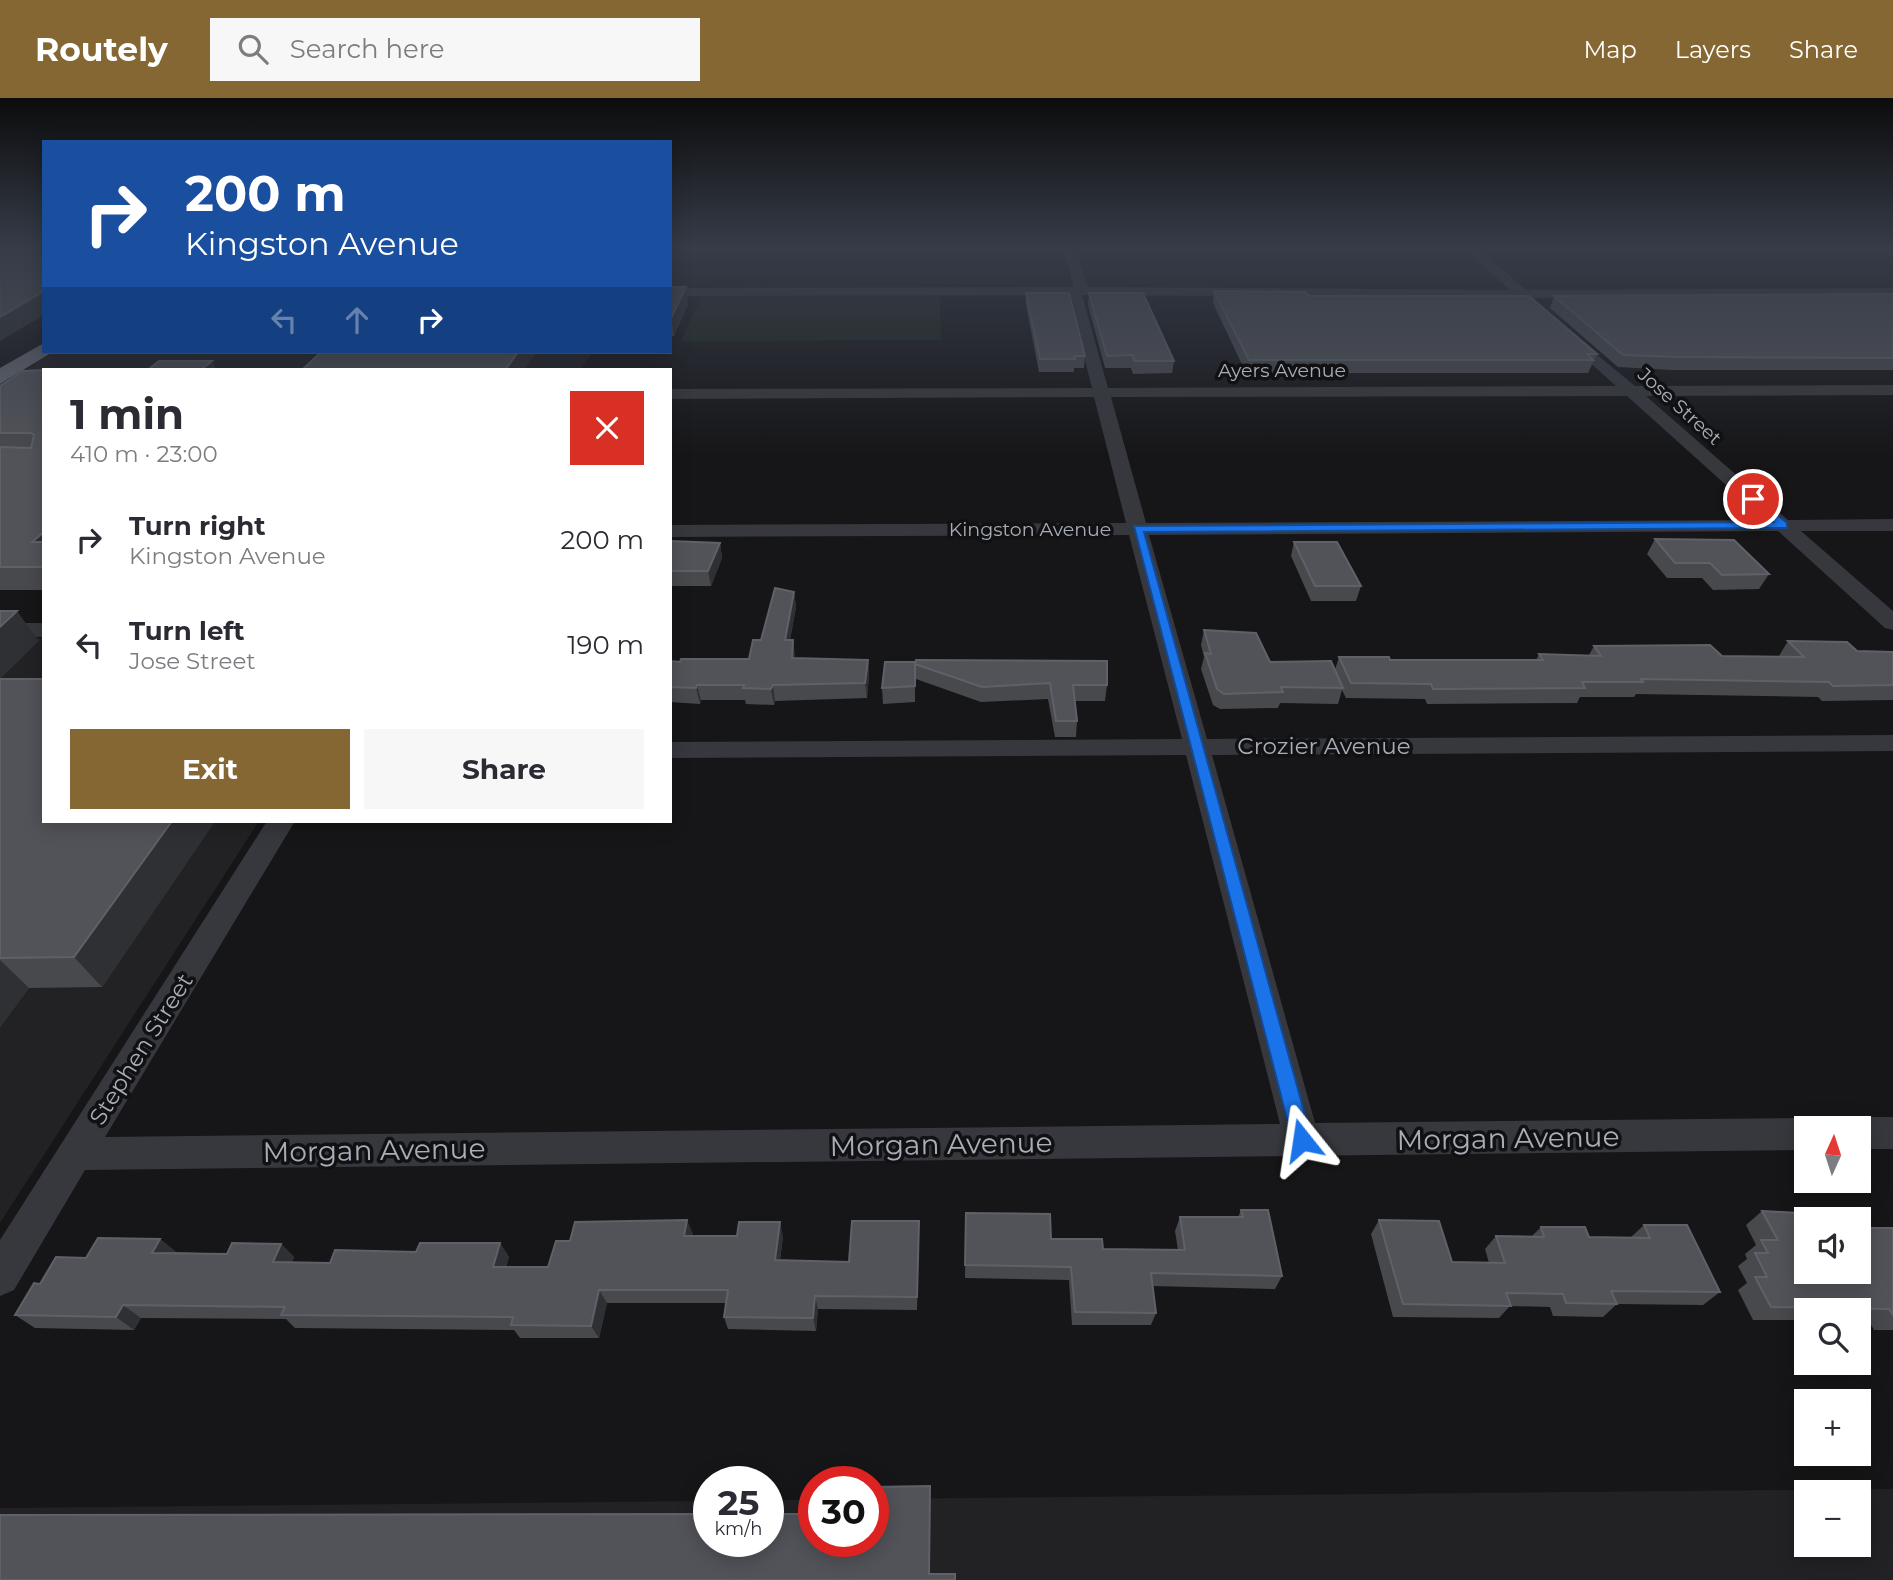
<!DOCTYPE html>
<html lang="en">
<head>
<meta charset="utf-8">
<style>
	body { margin:0; font-family:Montserrat,sans-serif; background:#f7f7f7; color:#2b2b33; height:100vh; display:flex; flex-direction:column; font-size:26px; white-space:nowrap }
	* { box-sizing:border-box; margin:0 }
	p { font-size:23px; color:#7c7c81 }
	.icon { flex:none; width:38px; height:38px; fill:none; stroke:currentColor; stroke-width:2; stroke-linecap:round; stroke-linejoin:round }
	.map { position:relative; flex:1; overflow:hidden }
	.details { position:absolute; left:42px; top:270px; width:630px; height:455px; display:flex; flex-direction:column; background:#fff; border-radius:0px; box-shadow:0 4px 18px #0003 }
	.details>* { flex:none }
	.top-card { position:absolute; left:42px; top:42px; width:630px; height:214px; border-radius:0px; box-shadow:0 4px 18px #0003; background:#1a4fa0; color:#fff; overflow:hidden }
	.needle { width:46px; rotate:3deg }
	.controls { position:absolute; left:1794px; top:1018px; display:grid; gap:14px }
	.controls a { display:grid; place-items:center; width:77px; height:77px; border-radius:0px; background:#fff; box-shadow:0 4px 18px #0003; font-size:35px }
	.speed { position:absolute; left:693px; top:1368px; display:flex; gap:14px; font-size:35px; font-weight:700; text-align:center }
	.speed>* { display:grid; place-content:center; width:91px; height:91px; border-radius:50%; background:#fff; box-shadow:0 4px 18px #0003; line-height:1 }
	.speed small { font-size:18px; font-weight:400 }
	.speed .limit { border:10px solid #d22; background:#fff; color:#111 }
	.pin { position:absolute; display:grid; place-items:center; width:60px; height:60px; color:#fff; margin:-30px; border:4px solid #fff; border-radius:50%; box-shadow:0 2px 7px #0007 }
	.me { position:absolute; width:77px; margin:-38px; rotate:345deg; stroke-linejoin:round; filter:drop-shadow(0 0 5px #0008) }
	.turn { display:flex; align-items:center; gap:24px; height:147px; padding:0 28px; font-size:32px }
	.turn .icon { width:91px; height:91px; stroke-width:2.5 }
	.turn b { display:block; font-size:49px; line-height:60px }
	.lanes { display:flex; align-items:center; height:66px; padding:0 28px; background:#0003; justify-content:center; gap:35px; direction:ltr }
	.lanes .off { opacity:.35 }
	.round { display:grid; place-items:center; flex:none; width:74px; height:74px; border-radius:0px; background:#f7f7f7 }
	.summary { display:flex; align-items:center; justify-content:space-between; height:119px; padding:0 28px }
	h1 { font-size:42px; font-weight:700; line-height:52px }
	.button { display:flex; gap:14px; margin-top:auto; padding:14px 28px }
	.button a { flex:1; height:80px; border-radius:0px; background:#856733; color:#fff; font-size:28px; font-weight:700; line-height:80px; text-align:center }
	.button a+a { background:#f7f7f7; color:#2b2b33 }
	ul { padding:0; list-style:none }
	li { display:flex; align-items:center; gap:21px; height:105px; padding:0 28px }
	li div { flex:1 }
	li b { display:block; font-size:26px }
	li em { font-style:normal }
	header { display:flex; align-items:center; gap:42px; box-sizing:border-box; height:98px; padding:0 35px; background:#856733; color:#fff }
	header strong { font-size:33px }
	nav { display:flex; gap:38px; margin-inline-start:auto; font-size:24px }
	.search { width:490px; height:63px; background:#f7f7f7; display:flex; align-items:center; gap:18px; box-sizing:border-box; padding:0 24px; border-radius:0px; color:#7c7c81; font-size:26px }
	.map>svg:first-child { display:block }
	.built { fill:#222225; fill-rule:evenodd }
	.green { fill:#1e261f }
	.lines { fill:none; stroke-linecap:round; stroke-linejoin:round }
	.street { fill:#37383d; fill-rule:evenodd }
	.secondary { fill:#45474d; fill-rule:evenodd }
	.highway { fill:#63666e; fill-rule:evenodd }
	.wall { fill:#47494d }
	.shaded-wall { fill:#2f3033 }
	.building { fill:#525359; stroke:#5f6168; stroke-width:2 }
	.route { fill:#1a73e8; stroke:#114b97; stroke-width:2 }
	.labels { text-anchor:middle; stroke-width:7; stroke-linejoin:round; paint-order:stroke }
	.far-street-label { font-size:19px; fill:#a8adb8; stroke:#111113 }
	.street-label { font-size:23px; fill:#a8adb8; stroke:#111113 }
	.near-street-label { font-size:28px; fill:#a8adb8; stroke:#111113 }
</style>
</head>
<body>
<header>
<strong>Routely</strong>
<div class="search"><svg class="icon" aria-label="search" viewBox="0 0 24 24"><circle cx="10" cy="10" r="6"/><path d="M15 15l6 6"/></svg>Search here</div>
<nav><a>Map</a><a>Layers</a><a>Share</a></nav>
</header>
<div class="map">
<svg width="1893" height="1482" viewBox="0 0 1893 1482">
	<rect width="100%" height="100%" fill="#161618"/>
	<path class="built" d="M53 254H592L581 271H44V357H0V288Z
		M0 540H44V723H259L0 1125Z
		M1893 1391V1482H0V1410L709 1403V1444H768V1402H814V1444H873V1401ZM1806 1395H1858V1447H1806Z"/>
	<path class="green" d="M940 198 941 242 681 243 701 199Z"/>
	<g class="lines">
		<path class="street" d="M1063 150H1075L1088 189 1510 192 1464 150H1477L1526 192 1893 190V198L1535 200V206L1530 207 1519 200 1082 197 1108 290 1616 288 1563 240V234L1568 233 1635 288 1893 287V297L1646 298 1788 422 1893 421V433H1801L1893 513V532L1885 530 1778 433 1149 437 1207 641 1893 637V653L1212 657 1315 1025 1806 1020 1819 1025 1821 1031H1806V1052L85 1072 14 1192 0 1198V1142L267 723H295L105 1039 1280 1026 1186 657 670 660V644L1182 641 1129 437 670 439V427L1126 425 1094 299 670 301V291L1092 290 1068 197 670 198V190L1074 189ZM1627 298 1765 422 1146 425 1111 299Z
			M0 525H44V539H0Z
			M1858 1019H1893V1051H1858V1031H1842L1845 1024Z"/>
		<path class="secondary" d="M1877 150H1893V158Z"/>
		<path class="highway" d="M44 245V254L51 255 0 286V270Z"/>
	</g>
	<path class="wall" d="M670 189 688 206 674 238H670Z
		M1214 193 1309 198 1597 256 1588 275H1246L1213 205Z
		M1026 195 1085 258 1084 270H1074V274H1039L1026 207Z
		M1089 195 1174 263 1172 275 1133 276 1131 270H1105L1088 207Z
		M1893 196V272H1673L1618 269 1550 210 1554 198Z
		M44 272V492H0V288Z
		M1655 441 1769 476 1759 491 1713 492 1702 480H1667L1647 456Z
		M670 443 720 445 722 460 711 488H670Z
		M1294 444 1361 488 1356 503H1311L1291 458Z
		M794 494 796 509 790 542H793L795 560 868 562 869 577 867 600 775 603 774 607 746 606 745 602H701L700 606 670 604V563L749 561Z
		M1204 532 1270 564 1335 572 1339 559 1390 562H1536L1539 556 1589 557 1594 548 1722 558 1779 559V558L1788 543 1857 553 1893 554V602L1822 603 1818 599 1636 596 1634 599H1580L1577 605 1427 606 1425 601 1346 600 1342 592 1338 606 1280 605 1278 610 1220 611 1213 607 1201 571 1204 559 1201 547Z
		M915 564V604L883 606 882 590Z
		M915 566 1107 587 1105 603H1075L1077 623 1076 639H1055L1048 601 981 604 916 581Z
		M0 581 44 723H215L102 889 29 890 0 929Z
		M1241 1112 1282 1178 1275 1191 1152 1188 1156 1215 1151 1227H1072L1069 1182 965 1180 966 1115 1051 1141 1103 1151 1178 1152 1175 1133 1180 1119H1238Z
		M1762 1113 1806 1174 1893 1130V1232H1874L1869 1223H1858V1213H1806V1222H1753L1738 1192 1747 1185 1738 1168 1747 1161 1745 1156 1756 1147 1746 1127Z
		M1379 1122 1452 1164 1489 1165 1485 1151 1496 1138H1532L1541 1129 1589 1139H1631L1644 1127 1720 1194 1703 1207 1617 1206 1603 1219 1553 1218 1550 1209 1510 1208 1499 1220 1393 1219 1371 1136Z
		M693 1136 692 1138H783L780 1163 849 1164 919 1137 917 1212 818 1211 816 1233 728 1231 724 1219 726 1205H607L599 1240H520L514 1232 295 1230 286 1221 141 1220 134 1232 35 1230 15 1217 40 1186 86 1160 160 1141 176 1154 227 1156 281 1146 294 1159 292 1164 330 1165 416 1154 500 1145 509 1159 506 1169H548L570 1143Z"/>
	<path class="shaded-wall" d="M686 189 688 206 674 238 671 220Z
		M44 193V217L0 243V219Z
		M518 254H537L525 271H506Z
		M212 263 216 271H202Z
		M44 434V461L32 444Z
		M720 445 722 460 711 488 708 473Z
		M794 494 796 509 787 557 785 542Z
		M17 513 39 543 0 581V529Z
		M793 542 795 557 794 576 792 560Z
		M868 562 869 577 867 600 865 585Z
		M697 587 701 602 700 606 696 590Z
		M773 587 775 603 774 607 771 591Z
		M172 723H215L102 889 74 859Z
		M0 862 29 890 0 929Z
		M687 1122 693 1136 690 1152 684 1138Z
		M780 1124 783 1138 778 1176 775 1162Z
		M160 1141 176 1154 152 1155Z
		M500 1145 509 1159 502 1182 493 1169Z
		M281 1146 294 1159 287 1177 273 1164Z
		M599 1192 607 1205 599 1240 591 1228Z
		M815 1198 818 1211 816 1233 813 1220Z
		M123 1207 141 1220 134 1232 116 1219Z
		M930 1388 931 1407 929 1482Z"/>
	<path class="building" d="M0 150H44V185L42 187H44V193L0 219Z
		M670 189H686L671 220H670Z
		M1214 193 1306 194 1309 198H1529L1597 256H1587L1593 262H1249Z
		M1026 195H1069L1085 258H1074L1075 261H1040Z
		M1089 195H1143L1174 263H1134L1133 257 1107 258Z
		M1893 196V260L1679 259 1623 257 1554 198Z
		M321 254H518L506 271H303Z
		M159 263H212L202 271H210H149Z
		M44 272V434L32 444H44V469H0V349L31 350 34 337 31 335H0V288L23 273Z
		M1655 441 1734 442 1769 476 1722 477 1710 465H1675Z
		M670 443 720 445 708 473H670Z
		M1294 444H1337L1361 488H1315Z
		M775 490 794 494 785 542H793L792 560 868 562 865 585 773 587 771 591 743 590 744 587H697L696 590 670 589V563L680 564 681 561H749L753 542H761Z
		M0 513H17L0 529Z
		M1204 532 1256 535 1270 564 1331 563 1343 590 1281 589 1283 594 1224 596 1217 591 1205 555 1211 556Z
		M1788 543 1847 544 1857 553 1893 554V587L1833 588 1829 584 1641 581 1643 584H1582L1585 590 1433 591 1431 586 1351 585 1339 559H1389L1390 562H1543L1539 556 1601 558 1594 548 1710 547 1722 558 1804 559Z
		M916 562 1107 563V587H1073L1077 623H1056L1050 585 982 589 915 566Z
		M885 564H915V588L882 590Z
		M0 581H44V723H172L74 859 0 860Z
		M1241 1112H1268L1282 1178 1151 1175 1156 1215 1075 1214 1071 1169 965 1167 966 1115 1050 1116 1051 1141H1102L1103 1151 1185 1152 1180 1119H1243Z
		M1762 1113 1799 1115 1806 1127V1174H1858V1130H1893V1217L1889 1211 1771 1209 1755 1179H1767L1755 1155H1768L1761 1142H1778Z
		M687 1122 684 1138H737L739 1124H780L775 1162 849 1164 852 1123H919L917 1199 815 1198 813 1220 724 1219 728 1192H599L591 1228 511 1227 513 1219 281 1217 285 1209 123 1207 116 1219 15 1217 34 1185 40 1186 56 1159 86 1160 98 1140 160 1141 152 1155 227 1156 232 1145 281 1146 273 1164 330 1165 335 1152 416 1154 420 1145H500L493 1169H548L556 1143H570L575 1124Z
		M1379 1122 1439 1123 1452 1164 1505 1165 1496 1138 1544 1139 1541 1129H1585L1589 1139 1650 1140 1644 1127H1687L1720 1194 1611 1193 1617 1206 1566 1205 1563 1196 1506 1195 1511 1208 1403 1206Z
		M930 1388 929 1476H955V1482H0V1417L709 1416V1444H768V1416H814V1444H873V1389Z"/>
	<linearGradient id="sky" x2="0" y2="1"><stop stop-color="#0c0c0d"/><stop offset="0.42" stop-color="#363c48"/><stop offset="1" stop-color="#363c48" stop-opacity="0"/></linearGradient>
	<rect width="1893" height="357" fill="url(#sky)"/>
	<path class="route" d="M1749 399H1756L1787 425V430L1144 434 1312 1042 1309 1048 1302 1051 1294 1048 1134 428 1773 424 1749 403Z"/>
	<g class="labels">
		<g class="far-street-label">
			<text x="1282" y="279">Ayers Avenue</text>
			<text transform="translate(1680 308) rotate(42)" y="7">Jose Street</text>
			<text x="1030" y="438">Kingston Avenue</text>
		</g>
		<g class="street-label">
			<text x="1324" y="656">Crozier Avenue</text>
			<text transform="translate(141 951) rotate(-58)" y="8">Stephen Street</text>
		</g>
		<g class="near-street-label">
			<text transform="translate(1508 1040) rotate(-1)" y="10">Morgan Avenue</text>
			<text transform="translate(941 1046) rotate(-1)" y="10">Morgan Avenue</text>
			<text transform="translate(374 1052) rotate(-1)" y="10">Morgan Avenue</text>
		</g>
	</g>
</svg>
<div class="controls">
<a><svg class="needle" viewBox="-14 -14 28 28"><path d="M0-13l5 13h-10z" fill="#e53935"/><path d="M0 13l5-13h-10z" fill="#7c7c81"/></svg></a>
<a><svg class="icon" aria-label="sound" viewBox="0 0 24 24"><path d="M4 9h4l5-4v14l-5-4H4zM17 9q2 3 0 6"/></svg></a>
<a><svg class="icon" aria-label="search" viewBox="0 0 24 24"><circle cx="10" cy="10" r="6"/><path d="M15 15l6 6"/></svg></a>
<a>+</a>
<a>−</a>
</div>
<div class="speed"><div>25<small>km/h</small></div><div class="limit">30</div></div>
<div class="pin" style="left:1753px;top:401px;background:#d93025"><svg class="icon" aria-label="arrive" viewBox="0 0 24 24"><path d="M6 21V4h12l-3 4 3 4H6"/></svg></div>
<svg class="me" style="left:1302px;top:1042px" viewBox="-20 -20 40 40"><path d="M0-17L14 15 0 8-14 15z" fill="#1a73e8" stroke="#fff" stroke-width="4"/></svg>
<div class="top-card">
<div class="turn"><svg class="icon" aria-label="right" viewBox="0 0 24 24"><path d="M7 20v-9h11M14 6l5 5-5 5"/></svg><div><b>200 m</b>Kingston Avenue</div></div>
<div class="lanes"><svg class="icon off" aria-label="left" viewBox="0 0 24 24"><path d="M17 20v-9H6M10 6l-5 5 5 5"/></svg><svg class="icon off" aria-label="ahead" viewBox="0 0 24 24"><path d="M12 20V5M6 11l6-6 6 6"/></svg><svg class="icon" aria-label="right" viewBox="0 0 24 24"><path d="M7 20v-9h11M14 6l5 5-5 5"/></svg></div>
</div>
<section class="details">
<div class="summary"><div><h1>1 min</h1><p>410 m · 23:00</p></div><a class="round" style="background:#d93025;color:#fff"><svg class="icon" aria-label="close" viewBox="0 0 24 24"><path d="M6 6l12 12M18 6L6 18"/></svg></a></div>
<ul>
<li><svg class="icon" aria-label="right" viewBox="0 0 24 24"><path d="M7 20v-9h11M14 6l5 5-5 5"/></svg><div><b>Turn right</b><p>Kingston Avenue</p></div><em>200 m</em></li>
<li><svg class="icon" aria-label="left" viewBox="0 0 24 24"><path d="M17 20v-9H6M10 6l-5 5 5 5"/></svg><div><b>Turn left</b><p>Jose Street</p></div><em>190 m</em></li>
</ul>
<div class="button"><a>Exit</a><a>Share</a></div>
</section>
</div>
</body>
</html>
